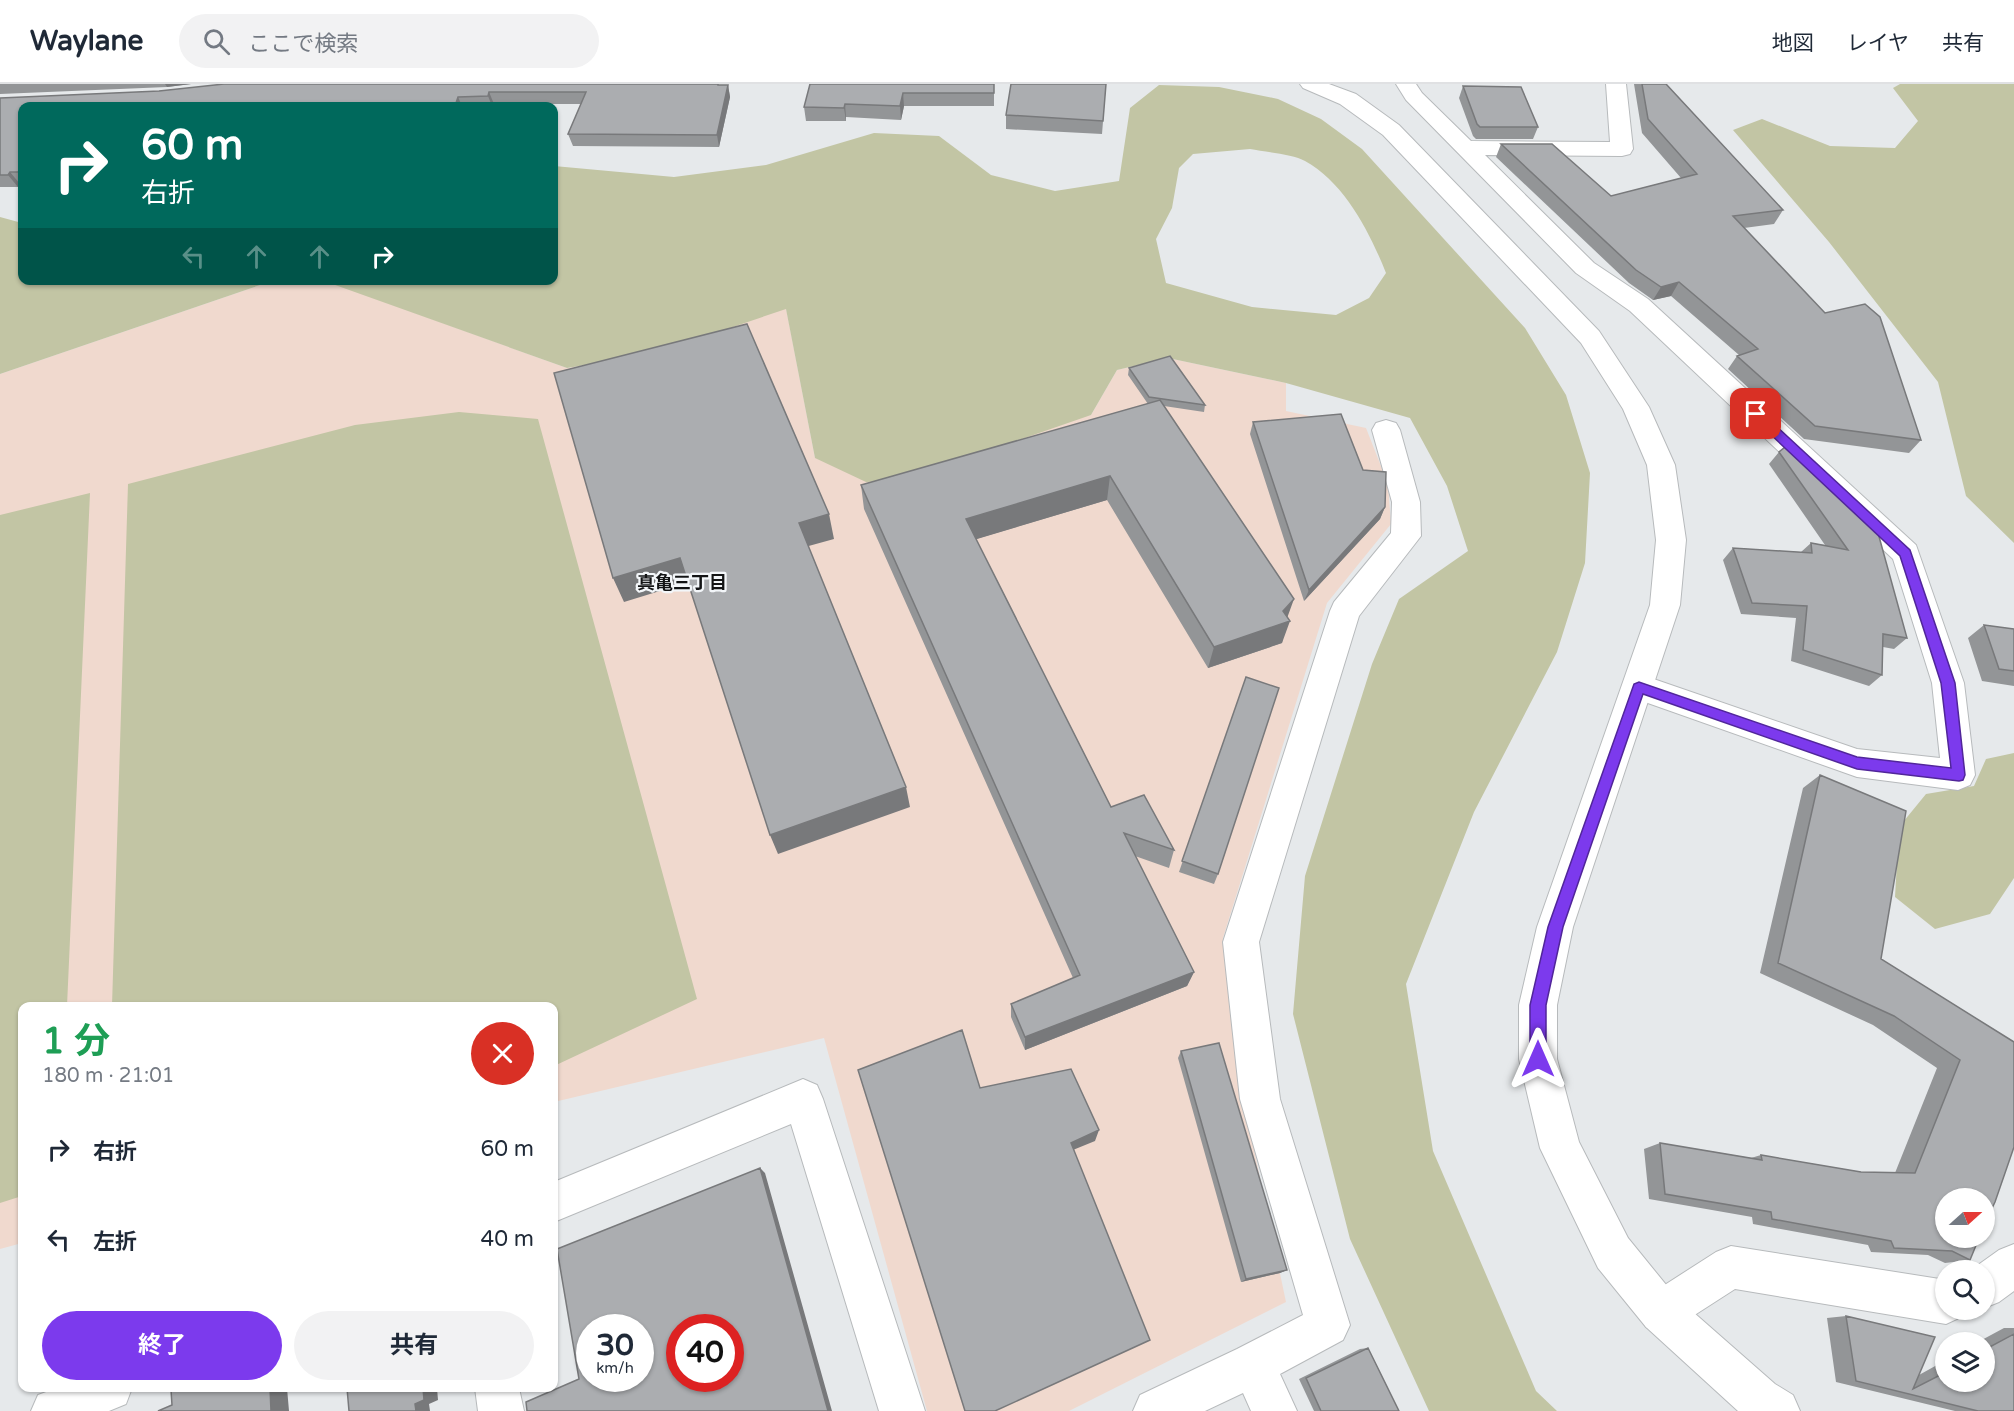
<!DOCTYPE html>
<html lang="ja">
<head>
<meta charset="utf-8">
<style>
	body { margin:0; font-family:"Varela Round","Noto Sans JP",sans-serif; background:#f2f2f3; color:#1f2937; height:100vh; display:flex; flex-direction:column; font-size:22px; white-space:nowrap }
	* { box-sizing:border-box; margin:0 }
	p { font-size:20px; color:#747a83 }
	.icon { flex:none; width:33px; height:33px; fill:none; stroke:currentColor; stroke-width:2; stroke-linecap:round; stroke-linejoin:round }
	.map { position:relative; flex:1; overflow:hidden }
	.sheet { position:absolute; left:18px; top:918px; width:540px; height:390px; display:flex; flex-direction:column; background:#fff; border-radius:12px; box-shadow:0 2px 4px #0004 }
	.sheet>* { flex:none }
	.hud { position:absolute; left:18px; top:18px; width:540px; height:183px; border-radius:12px; box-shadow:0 2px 4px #0004; background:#00695c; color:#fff; overflow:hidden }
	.needle { width:39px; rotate:69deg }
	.fabs { position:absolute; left:1935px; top:1104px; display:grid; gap:12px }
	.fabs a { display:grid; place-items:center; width:60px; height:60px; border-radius:50%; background:#fff; box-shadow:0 2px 4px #0004; font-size:30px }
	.speed { position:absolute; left:576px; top:1230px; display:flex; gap:12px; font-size:30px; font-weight:700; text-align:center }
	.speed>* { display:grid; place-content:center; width:78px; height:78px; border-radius:50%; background:#fff; box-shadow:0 2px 4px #0004; line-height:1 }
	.speed small { font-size:15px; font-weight:400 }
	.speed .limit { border:9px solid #d22; background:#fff; color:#111 }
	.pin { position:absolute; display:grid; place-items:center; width:51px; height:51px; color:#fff; margin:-26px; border-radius:12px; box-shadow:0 3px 9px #0006 }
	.me { position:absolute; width:66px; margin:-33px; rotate:0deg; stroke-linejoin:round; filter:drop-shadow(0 0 4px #0008) }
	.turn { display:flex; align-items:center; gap:21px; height:126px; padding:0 24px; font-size:27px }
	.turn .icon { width:78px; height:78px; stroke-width:2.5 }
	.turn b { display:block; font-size:42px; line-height:51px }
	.lanes { display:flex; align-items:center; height:57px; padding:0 24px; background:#0003; justify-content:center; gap:30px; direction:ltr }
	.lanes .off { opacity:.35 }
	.round { display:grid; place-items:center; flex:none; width:63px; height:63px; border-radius:32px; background:#f2f2f3 }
	.summary { display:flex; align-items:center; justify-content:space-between; height:102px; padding:0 24px }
	h1 { font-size:36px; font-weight:700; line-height:45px; color:#1e9e55 }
	.button { display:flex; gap:12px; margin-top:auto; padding:12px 24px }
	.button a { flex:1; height:69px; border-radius:36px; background:#7c3aed; color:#fff; font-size:24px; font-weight:700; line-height:69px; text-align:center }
	.button a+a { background:#f2f2f3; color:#1f2937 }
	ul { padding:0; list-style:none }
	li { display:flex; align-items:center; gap:18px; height:90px; padding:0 24px }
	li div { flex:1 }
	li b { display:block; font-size:22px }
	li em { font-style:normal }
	header { display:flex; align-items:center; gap:36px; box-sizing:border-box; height:84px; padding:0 30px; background:#fff; border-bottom:2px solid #e0e1e3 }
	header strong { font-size:28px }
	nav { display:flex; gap:33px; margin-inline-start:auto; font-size:21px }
	.search { width:420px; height:54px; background:#f2f2f3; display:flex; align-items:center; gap:15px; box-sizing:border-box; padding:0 21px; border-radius:33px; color:#747a83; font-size:22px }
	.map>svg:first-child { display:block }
	.education { fill:#f0d9ce }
	.green { fill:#c2c5a4; fill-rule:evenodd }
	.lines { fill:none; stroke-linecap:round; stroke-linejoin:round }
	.street-casing { stroke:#b7babc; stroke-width:2 }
	.secondary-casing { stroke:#b7babc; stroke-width:2 }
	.street { fill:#fff; fill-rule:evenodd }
	.secondary { fill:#fff; fill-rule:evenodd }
	.wall { fill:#939597 }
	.shaded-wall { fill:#78797b }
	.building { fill:#abadb0; stroke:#78797b; stroke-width:1.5; fill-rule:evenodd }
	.route { fill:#7c3aed; stroke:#51269a; stroke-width:1.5 }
	.labels { text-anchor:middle; stroke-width:4.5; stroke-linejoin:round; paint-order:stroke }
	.neighbourhood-label { font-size:18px; font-weight:bold; fill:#131415; stroke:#f3f6f9 }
</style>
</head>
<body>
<header>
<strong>Waylane</strong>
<div class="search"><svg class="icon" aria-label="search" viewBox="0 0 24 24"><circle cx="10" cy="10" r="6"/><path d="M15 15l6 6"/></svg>ここで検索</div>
<nav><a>地図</a><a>レイヤ</a><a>共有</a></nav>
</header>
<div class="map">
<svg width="2014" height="1327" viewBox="0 0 2014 1327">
	<rect width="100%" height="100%" fill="#e6e9eb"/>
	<path class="education" d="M324 196 567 284 653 270 786 224 815 374 1091 331 1117 286 1168 274 1286 299V327L1366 344 1388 400 1391 440 1327 519 1223 854 1236 980 1286 1218 1069 1327H927L824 954 554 1018V922H22V1159L0 1165V290L263 200Z"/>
	<path class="green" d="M1900 0H2014V459L1966 412 1938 298 1829 158 1733 46 1762 35 1830 62 1895 64 1918 37 1893 4Z
		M1159 1 1219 3 1278 15 1321 35 1362 65 1525 244 1566 311 1590 389 1585 479 1557 568 1474 728 1406 900 1433 1067 1536 1307 1557 1327H1429L1350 1155 1293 930 1305 792 1372 580 1399 515 1468 467 1447 402 1410 334 1286 299 1168 274 1117 286 1091 331 904 396 866 398 815 374 786 225 653 270 567 284 324 197 554 196V82L674 93 766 81 874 49 939 52 991 91 1055 107 1119 97 1130 24ZM1250 65C1265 68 1293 70 1305 77 1345 99 1370 149 1386 189L1369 214 1336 231 1252 223 1166 199 1156 155 1172 124 1179 84 1193 70Z
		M0 133 22 139V196L313 197 263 200 0 290Z
		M459 328 538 335 697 915 554 982V922H112L128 400 355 341Z
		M90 409 67 922H22V1112L0 1119V431Z
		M2014 669V794L1990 830 1935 845 1895 813 1899 743 1926 710 1974 702 1986 675Z"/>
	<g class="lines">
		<g class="street-casing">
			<path id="street" d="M1396 0H1416L1422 9 1471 57 1610 58 1606 0H1626L1633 65 1630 70 1622 72 1485 71 1594 179 1648 215 1916 461 1964 599 1975 691 1970 701 1958 706 1857 693 1628 612 1623 603 1628 594 1639 590 1857 665 1940 674 1932 599 1893 475 1630 227 1576 189 1406 16Z
				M1386 336 1396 339 1400 346 1420 418 1421 452 1359 532 1259 858 1280 1015 1350 1241 1343 1256 1280 1290 1297 1327H1251L1243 1309 1205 1327H1133L1140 1311 1237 1265 1303 1231 1240 1015 1223 858 1330 527 1334 518 1391 449 1392 418 1372 346 1376 339Z
				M803 995 817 1001 823 1015 925 1327H879L791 1040 554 1138V1098Z
				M2014 1160V1207L1999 1218 1984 1224V1186H1971L1999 1166Z
				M1731 1162 1946 1196V1226H1964L1961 1233 1946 1240 1735 1205 1676 1243 1661 1250 1646 1243 1639 1228 1646 1213 1716 1168Z
				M56 1304H132L126 1320 109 1327H52L50 1320Z
				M475 1304H519L524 1327H478Z"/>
		</g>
		<g class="secondary-casing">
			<path id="secondary" d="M1300 0H1329L1356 10 1399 41 1599 247 1649 323 1675 381 1686 456 1680 521 1573 843 1557 921V975L1579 1058 1628 1154 1676 1213 1775 1300 1793 1311 1800 1327H1738L1646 1243 1598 1184 1540 1064 1519 975V921L1537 843 1650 521 1656 456 1647 381 1623 325 1581 259 1383 51 1340 20 1303 4Z
				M57 1304H88L94 1320 95 1327H31L38 1311Z"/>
		</g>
		<use href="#street" class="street"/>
		<use href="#secondary" class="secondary"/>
	</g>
	<path class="wall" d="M0 0H191L167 3 0 10Z
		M810 0H994V22H904L901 36 846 33V37H806L804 23Z
		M1106 0 1102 50 1006 45V31Z
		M1634 0H1666L1783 126 1774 140 1744 144 1921 356 1909 369 1804 355 1728 285 1737 272 1739 271 1671 212 1653 216 1629 199 1496 73 1501 60 1611 112 1681 94 1642 49Z
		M723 1H728L730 13 719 63 573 62 568 50 581 20H494L493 22H22V100H20L18 103H0V14Z
		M1463 2 1538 43 1533 55H1476L1473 52 1459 14Z
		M1129 284 1205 321 1204 328 1164 322 1287 533 1282 559 1208 584 1107 416 976 455 1111 723 1174 766 1169 784 1135 772 1194 888 1187 902 1025 966 1011 933V920L1073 894 864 425 861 401 1148 320 1128 291Z
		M1253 338 1363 386 1385 423 1380 435 1304 517 1250 350Z
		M1790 359 1907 554 1894 565 1883 563 1882 591 1869 602 1791 577 1796 534 1741 530 1723 476 1733 464 1801 468 1811 459 1825 461 1769 380 1779 368Z
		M1984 541 2014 545V602L1982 597 1968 554Z
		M1246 593 1218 790 1214 800 1179 788Z
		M1820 691 1881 875 2014 958 1970 1176 1945 1179 1928 1171 1871 1168 1868 1161 1753 1140 1752 1133 1649 1115 1644 1065 1660 1059 1751 1074 1761 1071 1861 1088 1895 1089 1937 984 1873 941 1760 889 1803 704Z
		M1181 967 1287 1186 1280 1189 1241 1198 1178 974Z
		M1846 1232 1919 1291 1946 1276V1298H1984V1258H1978L2004 1244H2014V1327H1955L1836 1298 1827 1234Z
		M1368 1264 1399 1327H1314L1299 1295 1360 1265Z"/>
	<path class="shaded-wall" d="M165 0H191L167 3Z
		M728 1 730 13 719 63 717 51Z
		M489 8 494 20 493 22H492L488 12Z
		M903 9 904 22 901 36 900 22Z
		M458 13 462 22H455Z
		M845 20 846 33V37L844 24Z
		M22 83V93L18 88Z
		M10 88 20 100 18 103 8 91Z
		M1679 198 1671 212 1653 216 1661 203Z
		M1110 392 1107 416 967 458 966 435Z
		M1385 423 1380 435 1304 517 1309 506Z
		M829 430 834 455 805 463 799 439Z
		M680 474 689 498 624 518 613 494Z
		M1294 515 1286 537H1290L1282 559 1208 584 1214 563 1283 527Z
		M906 703 910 723 778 770 770 751Z
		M1194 888 1187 902 1025 966V953Z
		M1099 1046 1095 1057 1068 1068 1071 1059Z
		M760 1084 765 1089 832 1327H828Z
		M1287 1186 1280 1189 1241 1198 1246 1195Z
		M270 1304H287L289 1327H271Z
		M423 1304H437L438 1316 429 1320 430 1327H416L415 1320Z"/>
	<path class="building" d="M224 0H718V1H728L717 51 568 50 586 8H489L488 12 458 13 455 22H22V83L18 88H10L8 91H0V14L159 7Z
		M810 0H994V9H903L900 22 845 20 844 24 804 23Z
		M1011 0H1106L1103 37 1006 31Z
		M1642 0H1666L1783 126 1733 132 1825 229 1865 220 1880 233 1921 356 1815 342 1737 272 1758 265 1679 198 1661 203 1636 186 1501 60H1552L1611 112 1697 90 1648 35Z
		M1463 2 1521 3 1538 43H1480L1477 40Z
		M747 240 829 430 799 439 906 703 770 751 680 474 613 494 554 289Z
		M1170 272 1205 321 1149 313 1129 284Z
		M1160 316 1294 515 1283 527 1290 537 1214 563 1110 392 966 435 1111 723 1144 711 1174 766 1124 749 1194 888 1025 953 1011 920 1080 891 861 401Z
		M1341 330 1363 386 1386 388 1385 423 1309 506 1253 338Z
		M1790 359 1875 438 1907 554 1883 550 1882 591 1803 566 1807 522 1752 519 1733 464 1812 469 1811 459 1848 466 1779 368Z
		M1984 541 2014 545V587L1999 585Z
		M1246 593 1279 604 1218 790 1182 777Z
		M1820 691 1906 727 1881 875 2014 958V1063L1995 1118 1984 1141V1114H1946V1154H1979L1970 1176 1952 1167 1894 1164 1891 1157 1772 1135 1771 1128 1665 1110 1660 1059 1762 1076 1761 1071 1861 1088 1915 1089 1960 976 1894 932 1778 879Z
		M962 946 980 1004 1071 985 1099 1046 1071 1059 1150 1256 995 1327H965L858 986Z
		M1219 959 1287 1186 1246 1195 1181 967Z
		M760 1084 828 1327H527L526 1318 579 1295 557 1165ZM590 1244H640V1294H590ZM680 1244H730V1294H680Z
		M1846 1232 1935 1253 1913 1305 1946 1288V1298H1984V1266L2014 1250V1327H1978L1856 1297Z
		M1368 1264 1399 1327H1321L1306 1294Z
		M177 1304H270L271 1327H158L172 1321 171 1306Z
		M347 1304H423L424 1316 415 1320 416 1327H349Z"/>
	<path class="route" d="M1756 326 1760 327 1910 466 1955 599 1965 691 1963 696 1959 697 1857 685 1643 610 1563 843 1546 921V975L1544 981 1538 983 1533 981 1530 975V921L1548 843 1634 600 1639 598 1857 673 1951 684 1941 599 1900 472 1752 333 1750 330Z"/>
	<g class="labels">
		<g class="neighbourhood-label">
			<text x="682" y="505">真亀三丁目</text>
		</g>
	</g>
</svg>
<div class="fabs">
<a><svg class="needle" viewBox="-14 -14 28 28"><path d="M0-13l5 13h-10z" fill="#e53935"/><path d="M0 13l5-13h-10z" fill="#747a83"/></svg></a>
<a><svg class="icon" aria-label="search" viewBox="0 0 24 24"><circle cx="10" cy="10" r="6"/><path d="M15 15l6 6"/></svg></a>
<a><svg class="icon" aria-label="layers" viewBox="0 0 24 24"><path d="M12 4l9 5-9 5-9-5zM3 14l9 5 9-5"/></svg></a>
</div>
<div class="speed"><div>30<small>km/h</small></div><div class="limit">40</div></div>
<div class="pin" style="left:1756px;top:330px;background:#d93025"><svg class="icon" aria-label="arrive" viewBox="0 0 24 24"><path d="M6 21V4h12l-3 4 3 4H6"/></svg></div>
<svg class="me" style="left:1538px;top:975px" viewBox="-20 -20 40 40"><path d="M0-17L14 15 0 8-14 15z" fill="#7c3aed" stroke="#fff" stroke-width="4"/></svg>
<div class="hud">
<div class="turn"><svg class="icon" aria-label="right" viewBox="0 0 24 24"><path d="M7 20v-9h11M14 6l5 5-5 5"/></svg><div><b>60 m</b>右折</div></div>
<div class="lanes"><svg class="icon off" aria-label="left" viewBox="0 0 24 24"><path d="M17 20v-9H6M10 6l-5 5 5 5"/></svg><svg class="icon off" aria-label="ahead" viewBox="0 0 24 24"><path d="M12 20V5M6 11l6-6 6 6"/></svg><svg class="icon off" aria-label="ahead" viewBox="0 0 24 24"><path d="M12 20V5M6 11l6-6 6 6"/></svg><svg class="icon" aria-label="right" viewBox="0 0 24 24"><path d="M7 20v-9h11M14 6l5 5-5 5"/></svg></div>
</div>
<section class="sheet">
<div class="summary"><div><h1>1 分</h1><p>180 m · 21:01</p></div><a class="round" style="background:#d93025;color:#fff"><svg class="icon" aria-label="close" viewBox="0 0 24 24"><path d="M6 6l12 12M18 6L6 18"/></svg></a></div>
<ul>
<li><svg class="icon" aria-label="right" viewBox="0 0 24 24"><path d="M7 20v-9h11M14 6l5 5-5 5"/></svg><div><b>右折</b></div><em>60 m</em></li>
<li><svg class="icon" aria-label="left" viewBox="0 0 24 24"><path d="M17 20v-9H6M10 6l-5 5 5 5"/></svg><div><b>左折</b></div><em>40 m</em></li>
</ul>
<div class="button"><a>終了</a><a>共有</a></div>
</section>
</div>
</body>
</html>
